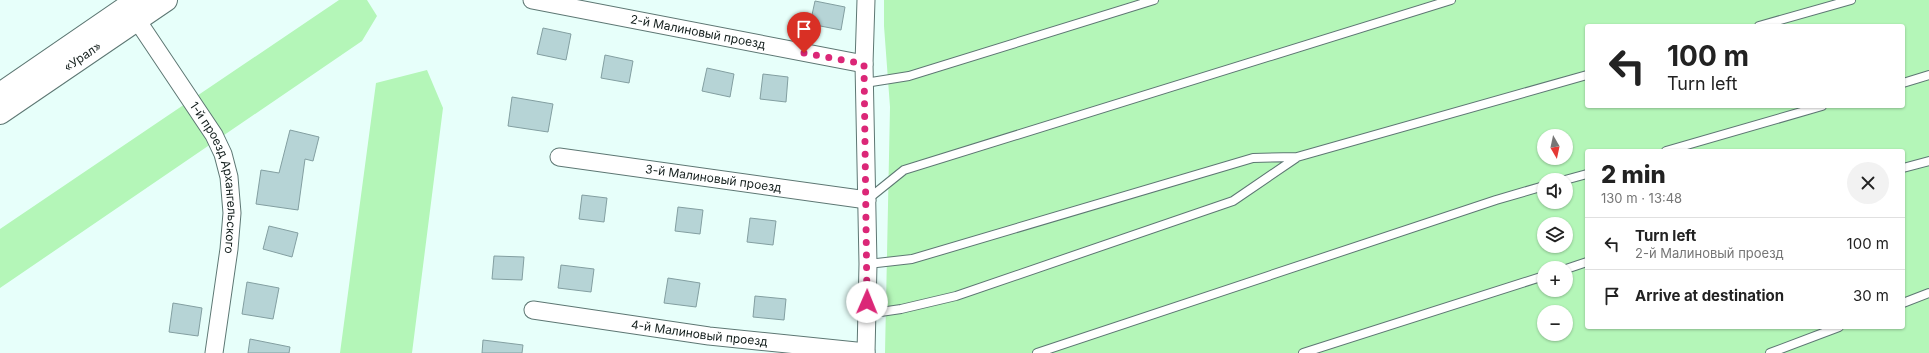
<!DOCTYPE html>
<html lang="en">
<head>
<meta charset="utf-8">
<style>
	body { margin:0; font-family:Inter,sans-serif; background:#f2f2f2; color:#222; height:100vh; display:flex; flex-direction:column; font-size:15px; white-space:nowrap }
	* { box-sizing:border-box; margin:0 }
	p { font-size:13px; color:#767676 }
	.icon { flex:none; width:22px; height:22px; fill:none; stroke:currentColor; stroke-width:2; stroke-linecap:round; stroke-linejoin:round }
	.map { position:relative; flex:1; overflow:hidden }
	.drawer { position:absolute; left:1585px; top:149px; width:320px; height:180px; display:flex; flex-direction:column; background:#fff; border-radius:4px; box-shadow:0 1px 3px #0004 }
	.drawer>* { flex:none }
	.banner { position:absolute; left:1585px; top:24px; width:320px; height:84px; border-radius:4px; box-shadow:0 1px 3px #0004; background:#fff; color:#222; overflow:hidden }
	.needle { width:26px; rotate:171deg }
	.buttons { position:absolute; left:1537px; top:129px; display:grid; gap:8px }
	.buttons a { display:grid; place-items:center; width:36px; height:36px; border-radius:50%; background:#fff; box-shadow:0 1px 3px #0004; font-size:20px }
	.pin { position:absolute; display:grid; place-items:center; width:34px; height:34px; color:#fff; margin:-41px -17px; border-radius:50% 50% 50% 0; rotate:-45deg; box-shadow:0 0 4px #0007 }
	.pin .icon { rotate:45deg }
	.me { position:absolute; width:44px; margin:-22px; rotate:1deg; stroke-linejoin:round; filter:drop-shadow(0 0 3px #0008) }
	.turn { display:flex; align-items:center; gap:14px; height:84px; padding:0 16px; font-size:18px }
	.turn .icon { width:52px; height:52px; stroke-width:2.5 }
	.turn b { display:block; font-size:28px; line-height:34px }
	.round { display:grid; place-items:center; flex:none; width:42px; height:42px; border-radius:21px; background:#f2f2f2 }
	.summary { display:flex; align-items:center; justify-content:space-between; height:68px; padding:0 16px }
	h1 { font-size:24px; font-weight:800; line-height:30px }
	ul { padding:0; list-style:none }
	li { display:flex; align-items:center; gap:12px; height:52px; padding:0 16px; border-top:1px solid #e0e0e0 }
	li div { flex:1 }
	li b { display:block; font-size:15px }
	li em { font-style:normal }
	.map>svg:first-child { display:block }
	.green { fill:#b4f6b8; fill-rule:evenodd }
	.building { fill:#b6d4d6; stroke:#839fa1 }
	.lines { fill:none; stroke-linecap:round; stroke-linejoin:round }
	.service-casing { stroke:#5d7773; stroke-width:10 }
	.minor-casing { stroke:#5d7773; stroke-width:19 }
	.trunk-casing { stroke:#5d7773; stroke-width:24 }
	.service { stroke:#fff; stroke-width:8 }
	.minor { stroke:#fff; stroke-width:17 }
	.trunk { stroke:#fff; stroke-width:22 }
	.route { stroke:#db2777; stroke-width:7; stroke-dasharray:0 12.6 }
	.labels { text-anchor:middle; stroke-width:3.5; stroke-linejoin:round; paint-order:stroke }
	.street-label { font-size:12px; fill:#141f1d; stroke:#e7fffa }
</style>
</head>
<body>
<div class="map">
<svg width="1929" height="353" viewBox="0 0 1929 353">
	<rect width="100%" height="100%" fill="#e7fffa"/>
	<path class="green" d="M339 0H367L377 16 362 41 0 288V229Z
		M884 0H1929V353H885L890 107 884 26ZM1587 26H1903V106H1587ZM1544 136H1566V158H1544ZM1587 151H1903V327H1587ZM1544 180H1566V202H1544ZM1544 224H1566V246H1544ZM1544 268H1566V290H1544ZM1544 312H1566V334H1544Z
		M427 70 443 108 412 353H340L376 83Z"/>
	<path class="building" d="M815 1 845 7 841 30 810 24Z
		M543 28 571 34 566 60 537 54Z
		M605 55 633 61 629 83 601 78Z
		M707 68 734 74 730 97 702 91Z
		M763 74 788 77 786 102 760 99Z
		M512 97 553 104 548 132 508 126Z
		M290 130 319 137 313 161 305 159 298 210 256 204 261 170 279 173Z
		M582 195 607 198 604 222 579 219Z
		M678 207 703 210 700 234 675 231Z
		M750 218 776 221 773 245 747 242Z
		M269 226 298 233 292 257 263 249Z
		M494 256 524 257 522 280 492 279Z
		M561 265 594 269 591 292 558 288Z
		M668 278 700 283 696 307 664 303Z
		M247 282 279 288 273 319 242 314Z
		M755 296 786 299 784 320 753 317Z
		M173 303 202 308 198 336 169 332Z
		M250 339 290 347 289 353H248Z
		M483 340 523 345 522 353H482Z"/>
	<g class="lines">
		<g class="service-casing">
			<path id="service" d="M1759 26 1851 0
				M865 83 909 76 1154 0
				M1903 83 1929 75
				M1666 151 1822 106
				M1903 168 1929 161
				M1565 180 1587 174
				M868 199 904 170 1451 0
				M868 264 912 259 1253 158 1297 157 1587 75
				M1566 269 1587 262
				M1903 303 1929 293
				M867 314 901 309 956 296 1233 201 1296 158
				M1037 353 1496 200 1544 186
				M1303 353 1544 276
				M1770 353 1839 327"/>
		</g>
		<g class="minor-casing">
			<g id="minor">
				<path id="s1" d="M532 0 864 64"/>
				<path d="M866 0 864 64 868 264 866 353"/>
				<path id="s2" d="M137 20 214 135 223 154 229 177 232 213 229 249 214 353"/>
				<path id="s3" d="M559 157 867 200"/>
				<path id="s4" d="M533 310 709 336 866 352"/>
			</g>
		</g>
		<g class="trunk-casing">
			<g id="trunk">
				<path d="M0 94 137 0"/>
				<path id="s5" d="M0 113 166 0"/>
			</g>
		</g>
		<use href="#service" class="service"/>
		<use href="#minor" class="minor"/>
		<use href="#trunk" class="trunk"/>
	</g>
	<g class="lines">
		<path class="route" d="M804 53 864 64 867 302"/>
	</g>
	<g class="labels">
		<g class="street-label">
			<text dy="4" stroke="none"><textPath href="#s1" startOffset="169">2-й Малиновый проезд</textPath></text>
			<text dy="4" stroke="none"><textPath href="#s5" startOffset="100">«Урал»</textPath></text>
			<text dy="4" stroke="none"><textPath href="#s2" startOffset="180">1-й проезд Архангельского</textPath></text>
			<text dy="4" stroke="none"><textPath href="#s3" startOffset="156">3-й Малиновый проезд</textPath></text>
			<text dy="4" stroke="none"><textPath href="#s4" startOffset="168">4-й Малиновый проезд</textPath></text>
		</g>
	</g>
</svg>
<div class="buttons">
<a><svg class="needle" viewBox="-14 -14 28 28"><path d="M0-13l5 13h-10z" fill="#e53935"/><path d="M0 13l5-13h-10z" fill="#767676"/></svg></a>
<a><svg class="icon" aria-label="sound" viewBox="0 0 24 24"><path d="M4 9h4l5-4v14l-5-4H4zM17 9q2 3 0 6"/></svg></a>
<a><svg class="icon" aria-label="layers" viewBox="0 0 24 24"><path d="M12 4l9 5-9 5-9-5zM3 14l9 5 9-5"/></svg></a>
<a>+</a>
<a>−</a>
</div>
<div class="pin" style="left:804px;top:53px;background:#d93025"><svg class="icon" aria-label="arrive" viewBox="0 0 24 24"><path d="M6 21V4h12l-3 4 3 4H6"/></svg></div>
<svg class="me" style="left:867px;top:302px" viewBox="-20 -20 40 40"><circle r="19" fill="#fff"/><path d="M0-13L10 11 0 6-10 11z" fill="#db2777"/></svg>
<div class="banner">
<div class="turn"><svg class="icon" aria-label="left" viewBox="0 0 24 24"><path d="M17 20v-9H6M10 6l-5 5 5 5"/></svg><div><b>100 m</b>Turn left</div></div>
</div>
<section class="drawer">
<div class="summary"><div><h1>2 min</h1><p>130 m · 13:48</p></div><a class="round"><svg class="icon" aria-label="close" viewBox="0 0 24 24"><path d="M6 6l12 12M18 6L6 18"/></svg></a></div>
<ul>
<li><svg class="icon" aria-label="left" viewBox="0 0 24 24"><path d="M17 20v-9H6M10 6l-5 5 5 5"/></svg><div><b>Turn left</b><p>2-й Малиновый проезд</p></div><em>100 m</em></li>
<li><svg class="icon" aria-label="arrive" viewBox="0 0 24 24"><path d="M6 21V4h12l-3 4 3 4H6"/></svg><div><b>Arrive at destination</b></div><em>30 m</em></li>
</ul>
</section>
</div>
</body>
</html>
